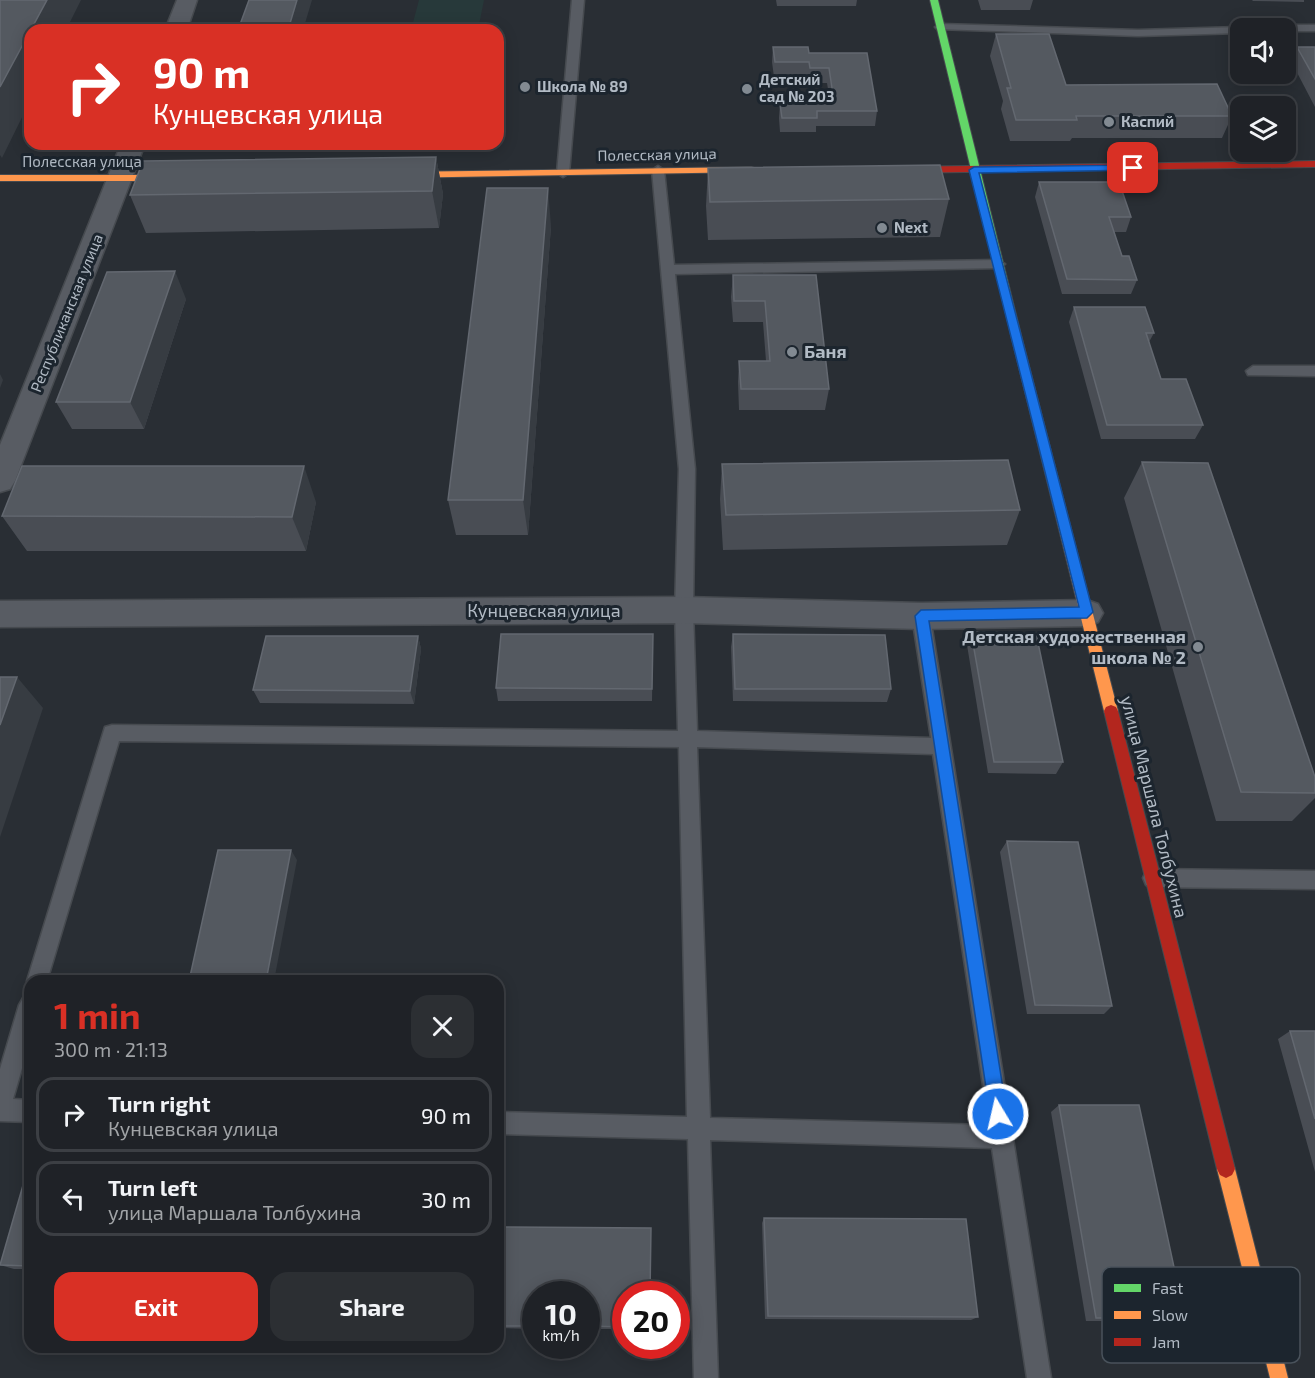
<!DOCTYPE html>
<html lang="en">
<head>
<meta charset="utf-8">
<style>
	body { margin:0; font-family:"Exo 2",sans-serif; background:#2c2f33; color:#f1f3f6; height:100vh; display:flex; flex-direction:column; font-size:22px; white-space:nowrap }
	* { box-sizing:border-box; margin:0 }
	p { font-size:20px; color:#a1a4a7 }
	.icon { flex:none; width:33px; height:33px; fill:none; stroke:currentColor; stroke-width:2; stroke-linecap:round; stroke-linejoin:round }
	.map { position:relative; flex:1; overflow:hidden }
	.side { position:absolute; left:24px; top:975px; width:480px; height:378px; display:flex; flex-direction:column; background:#1f2227; border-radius:18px; box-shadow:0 3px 15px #0003,0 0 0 2px #3c3f44 }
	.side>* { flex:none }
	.top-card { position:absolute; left:24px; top:24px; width:480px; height:126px; border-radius:18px; box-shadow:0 3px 15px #0003,0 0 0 2px #3c3f44; background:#d93025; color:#fff; overflow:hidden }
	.tools { position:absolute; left:1230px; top:18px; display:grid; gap:12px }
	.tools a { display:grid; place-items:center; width:66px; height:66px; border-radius:12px; background:#1f2227; box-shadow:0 3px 15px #0003,0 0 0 2px #3c3f44; font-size:30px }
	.speed { position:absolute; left:522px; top:1281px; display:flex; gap:12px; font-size:30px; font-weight:700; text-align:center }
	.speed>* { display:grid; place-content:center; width:78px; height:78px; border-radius:50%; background:#1f2227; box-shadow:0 3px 15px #0003,0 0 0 2px #3c3f44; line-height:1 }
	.speed small { font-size:15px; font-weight:400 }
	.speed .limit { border:9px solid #d22; background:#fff; color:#111 }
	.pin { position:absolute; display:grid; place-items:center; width:51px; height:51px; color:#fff; margin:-26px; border-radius:12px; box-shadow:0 3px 9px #0006 }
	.me { position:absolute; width:66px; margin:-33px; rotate:351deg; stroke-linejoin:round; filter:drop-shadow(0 0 4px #0008) }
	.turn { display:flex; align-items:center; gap:21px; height:126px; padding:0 30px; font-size:27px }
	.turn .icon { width:78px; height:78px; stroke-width:2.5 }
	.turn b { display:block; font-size:42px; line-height:51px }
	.round { display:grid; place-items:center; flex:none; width:63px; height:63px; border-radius:18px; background:#2c2f33 }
	.head { display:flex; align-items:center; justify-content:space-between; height:102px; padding:0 30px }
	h1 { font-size:36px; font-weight:700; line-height:45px; color:#d93025 }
	.primary-button { display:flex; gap:12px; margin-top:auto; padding:12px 30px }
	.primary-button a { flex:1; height:69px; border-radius:18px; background:#d93025; color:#fff; font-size:24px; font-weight:700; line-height:69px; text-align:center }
	.primary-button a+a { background:#2c2f33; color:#f1f3f6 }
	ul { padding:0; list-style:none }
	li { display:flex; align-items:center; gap:18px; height:75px; margin:0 12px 9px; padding:0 18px; border:3px solid #3c3f44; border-radius:18px }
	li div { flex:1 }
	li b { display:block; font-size:22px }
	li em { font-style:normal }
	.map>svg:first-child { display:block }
	.green { fill:#27393a }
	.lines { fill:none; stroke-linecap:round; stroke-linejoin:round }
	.lane-casing { stroke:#464a4f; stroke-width:3 }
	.street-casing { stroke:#464a4f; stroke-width:3 }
	.fast-casing { stroke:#464a4f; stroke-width:2 }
	.slow-casing { stroke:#464a4f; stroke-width:2 }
	.jam-casing { stroke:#464a4f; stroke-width:2 }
	.lane { fill:#585c63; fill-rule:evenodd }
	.street { fill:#585c63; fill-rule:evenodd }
	.fast { fill:#63d668; fill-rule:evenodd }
	.slow { fill:#ff974d; fill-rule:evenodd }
	.jam { fill:#b3261e; fill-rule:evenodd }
	.wall { fill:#494d54 }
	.shaded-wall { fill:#373c42 }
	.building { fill:#545960; stroke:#636870; stroke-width:1.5 }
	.route { fill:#1a73e8; stroke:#114b97; stroke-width:1.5 }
	.poi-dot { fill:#828a92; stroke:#1c252e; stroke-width:2 }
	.labels { text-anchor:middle; stroke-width:6; stroke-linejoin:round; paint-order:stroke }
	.far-poi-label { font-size:15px; font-weight:bold; fill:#b2bbc5; stroke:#1c252e; text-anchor:start }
	.far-street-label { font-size:15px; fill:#b2bbc5; stroke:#1c252e }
	.poi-label { font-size:18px; font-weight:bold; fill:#b2bbc5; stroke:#1c252e; text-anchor:start }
	.street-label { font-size:18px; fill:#b2bbc5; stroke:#1c252e }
	.key { fill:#1c252e; stroke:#49525b; stroke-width:1.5 }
	.key-label { font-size:16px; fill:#b2bbc5 }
</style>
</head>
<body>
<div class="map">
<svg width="1315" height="1378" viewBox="0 0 1315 1378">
	<rect width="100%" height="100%" fill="#292e34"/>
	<path class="green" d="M419 0H484L478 30H411Z"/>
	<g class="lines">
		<g class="lane-casing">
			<path id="lane" d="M572 0H584L569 173 563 177 557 173Z
				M941 24 1138 30 1240 27 1245 28H1240V33L1138 36 937 29 935 27Z
				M1282 25H1315V31H1286V28H1276Z
				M658 166 664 170 674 265 998 260 1005 264 998 268 675 274 695 469 693 610 697 731 931 738 912 616 915 611H927L930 616 1051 1378H1027L992 1148 710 1140 718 1378H694L688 1139 498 1134V1112L687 1117 679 747 119 741 47 981H30V988L27 981 105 727 112 725 678 731 675 610 679 469 652 170ZM697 747 933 754 989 1125 710 1118Z
				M1253 366H1315V376L1248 375 1246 371Z
				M1153 869 1315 871V889L1153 887 1146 885 1143 878 1146 871Z
				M30 995V1041L13 1099 30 1100V1122L0 1121V1069L19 1005 23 998Z"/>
		</g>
		<g class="street-casing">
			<path id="street" d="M177 0H197L187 30H165Z
				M121 144H145L15 481 10 489 0 492V445Z
				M684 597 921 603 1087 600 1098 604 1103 613 1098 622 1087 626 921 629 684 623 0 627V601Z"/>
		</g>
		<g class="fast-casing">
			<path id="fast" d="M930 0H938L1021 335 1016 339 1011 335Z"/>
		</g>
		<g class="slow-casing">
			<path id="slow" d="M751 167 754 168V172L395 178 390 175 395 172Z
				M0 175H181L186 178 181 181H0Z
				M1016 331 1021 335 1118 711 1116 715 1111 717 1106 715 1104 711 1011 335Z
				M1226 1160 1232 1163 1235 1169 1288 1378H1270L1217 1169 1220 1163Z"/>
		</g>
		<g class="jam-casing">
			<path id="jam" d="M1315 161V167L896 173 891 170 896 167Z
				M1111 705 1116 707 1118 711 1235 1169 1232 1175 1226 1178 1220 1175 1217 1169 1104 711 1106 707Z"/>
		</g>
		<use href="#lane" class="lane"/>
		<use href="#street" class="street"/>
		<use href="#fast" class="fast"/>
		<use href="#slow" class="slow"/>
		<use href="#jam" class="jam"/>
	</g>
	<path class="wall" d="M776 0H857L856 6H777Z
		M978 0H1033L1030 10H981Z
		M1252 0H1304V2L1253 1Z
		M996 34 1066 85 1232 116 1222 138H1072L1070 141H1010L1001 109 1003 101 990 56Z
		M773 47 809 53H867L877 111 875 126H816V132H780L779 118 780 104 811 103 812 95H829L827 83H808V77H774L772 62Z
		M1297 47H1315V107L1291 61Z
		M436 157 443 194 439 228 146 233 130 195Z
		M708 168 949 199 940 237 708 240 706 206Z
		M1039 182 1131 217 1126 232H1114L1122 256 1137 280 1131 294H1062L1035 197Z
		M551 226 528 535H456L448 500Z
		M733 275H816L829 389 825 410H739L738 382 739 361H766L763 322H733L731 297Z
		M186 299 144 429H72L56 402Z
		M1074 307 1154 333 1149 342 1161 379 1203 425 1195 439H1101L1069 322Z
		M1142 462 1315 777V798L1292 821H1216L1124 498Z
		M722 464 1020 510 1007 545 723 550 720 499Z
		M316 502 306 551H27L2 516Z
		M971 632 1063 762 1056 774 988 773 967 645Z
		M653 634 652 701H498L496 688Z
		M733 634 891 689 887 702 733 701 731 647Z
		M418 636 421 649 414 704 260 703 253 690Z
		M1007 841 1112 1006 1104 1014H1027L1000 852Z
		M1290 1031H1315V1172L1278 1039Z
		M1059 1105 1185 1318 1174 1321H1086L1051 1112Z
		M30 1161V1269H14L0 1265Z
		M764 1218 978 1317 971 1320 765 1319 762 1223Z
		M498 1227 626 1294V1329H586V1294H536V1329L498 1328Z"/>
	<path class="shaded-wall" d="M47 0H81L66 30H30Z
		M297 0H312L303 30H288Z
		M30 31V101L2 158 0 155V87Z
		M436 157 443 194 439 228 432 191Z
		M548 188 551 226 528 535 523 500Z
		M175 271 186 299 144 429 130 402Z
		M0 374 3 380 0 388Z
		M304 466 316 502 306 551 292 517Z
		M418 636 421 649 414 704 410 691Z
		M17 677 43 708 0 837V725Z
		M291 850 297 860 274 981H266Z"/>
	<path class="building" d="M0 0H47L0 87Z
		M249 0H297L288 30H238Z
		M996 34H1049L1066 85 1217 84 1232 116H1076L1077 120H1016L1007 88H1011Z
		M773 47H808L809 53H867L877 111H817V118H782L780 104 813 103 812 95H833L829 68H810L809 62H775Z
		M1297 47H1315V79Z
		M436 157 432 191 130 195 143 161Z
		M940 165 949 199 710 202 708 168Z
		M1039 182H1119L1131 217H1109L1122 256H1129L1137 280 1067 279Z
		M487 188H548L523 500H448Z
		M175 271 130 402H56L107 272Z
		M733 275H816L829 389H741L739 361H770L765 301H734Z
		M1074 307H1145L1154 333H1146L1161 379H1186L1203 425H1107Z
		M1008 460 1020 510 726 515 722 464Z
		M1142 462 1208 463 1315 777V793L1241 792Z
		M22 466H304L292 517 2 516Z
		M971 632 1036 633 1063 762H994Z
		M501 634H653L652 689 496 688Z
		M733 634 885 635 891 689H735Z
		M266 636H418L410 691 253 690Z
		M0 677H17L0 725Z
		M1007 841 1078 842 1112 1006 1035 1005Z
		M218 850H291L266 981H189Z
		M1290 1031H1315V1119Z
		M1059 1105H1139L1185 1318H1096Z
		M30 1161V1266L0 1265Z
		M764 1218 966 1219 978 1317 768 1316Z
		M498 1227 651 1228 650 1294H626V1327L586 1326V1294H536V1326H498Z"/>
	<path class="route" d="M1133 165 1138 168 1136 170 979 173 1093 612 1087 618 929 621 1007 1114 1004 1120 998 1123 992 1120 990 1114 915 616 921 610 1079 607 969 170 974 167Z"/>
	<g class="poi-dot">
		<circle cx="525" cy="87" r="6"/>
		<circle cx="747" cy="89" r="6"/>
		<circle cx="1109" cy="122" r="6"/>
		<circle cx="882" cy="228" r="6"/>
		<circle cx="792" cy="352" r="6"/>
		<circle cx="1198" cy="647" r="6"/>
	</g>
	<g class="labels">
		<g class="far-poi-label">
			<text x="759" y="85">Детский<tspan x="759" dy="17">сад № 203</tspan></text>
			<text x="537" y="92">Школа № 89</text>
			<text x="1121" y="127">Каспий</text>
			<text x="894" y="233">Next</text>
		</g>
		<g class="far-street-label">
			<text transform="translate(657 155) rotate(-1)" y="5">Полесская улица</text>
			<text x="82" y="167">Полесская улица</text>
			<text transform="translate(67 313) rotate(-68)" y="5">Республиканская улица</text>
		</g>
		<g class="poi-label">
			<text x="804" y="358">Баня</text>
			<text x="1186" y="643" text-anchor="end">Детская художественная<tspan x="1186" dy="21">школа № 2</tspan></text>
		</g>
		<g class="street-label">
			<text x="544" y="617">Кунцевская улица</text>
			<text transform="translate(1154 807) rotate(76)" y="6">улица Маршала Толбухина</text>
		</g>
	</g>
	<rect x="1102" y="1267" width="198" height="96" rx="9" class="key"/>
	<rect x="1114" y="1284" width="27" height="8" fill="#63d668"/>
	<rect x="1114" y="1311" width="27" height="8" fill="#ff974d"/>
	<rect x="1114" y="1338" width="27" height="8" fill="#b3261e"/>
	<g class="key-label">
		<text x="1152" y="1294">Fast</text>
		<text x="1152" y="1321">Slow</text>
		<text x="1152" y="1348">Jam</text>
	</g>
</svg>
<div class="tools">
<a><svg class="icon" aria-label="sound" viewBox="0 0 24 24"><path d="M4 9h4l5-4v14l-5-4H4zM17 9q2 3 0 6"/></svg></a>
<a><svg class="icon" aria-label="layers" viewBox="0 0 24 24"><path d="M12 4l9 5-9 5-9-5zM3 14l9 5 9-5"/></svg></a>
</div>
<div class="speed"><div>10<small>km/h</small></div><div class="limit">20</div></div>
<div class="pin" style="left:1133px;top:168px;background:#d93025"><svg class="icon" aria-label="arrive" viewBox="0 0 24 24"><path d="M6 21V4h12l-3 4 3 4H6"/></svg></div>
<svg class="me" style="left:998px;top:1114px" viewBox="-20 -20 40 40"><circle r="17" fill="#1a73e8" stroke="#fff" stroke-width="3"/><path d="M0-11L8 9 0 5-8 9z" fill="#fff"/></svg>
<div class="top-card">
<div class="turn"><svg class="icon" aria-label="right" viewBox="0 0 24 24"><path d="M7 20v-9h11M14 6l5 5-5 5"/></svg><div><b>90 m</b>Кунцевская улица</div></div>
</div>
<section class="side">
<div class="head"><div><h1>1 min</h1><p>300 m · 21:13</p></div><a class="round"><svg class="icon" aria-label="close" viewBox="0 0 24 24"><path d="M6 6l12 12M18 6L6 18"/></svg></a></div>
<ul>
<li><svg class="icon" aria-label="right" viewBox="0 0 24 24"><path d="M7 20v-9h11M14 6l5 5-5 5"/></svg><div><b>Turn right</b><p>Кунцевская улица</p></div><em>90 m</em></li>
<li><svg class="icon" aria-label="left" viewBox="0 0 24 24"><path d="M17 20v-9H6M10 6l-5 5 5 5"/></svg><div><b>Turn left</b><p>улица Маршала Толбухина</p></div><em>30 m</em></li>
</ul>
<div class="primary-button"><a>Exit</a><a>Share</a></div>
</section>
</div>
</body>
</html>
